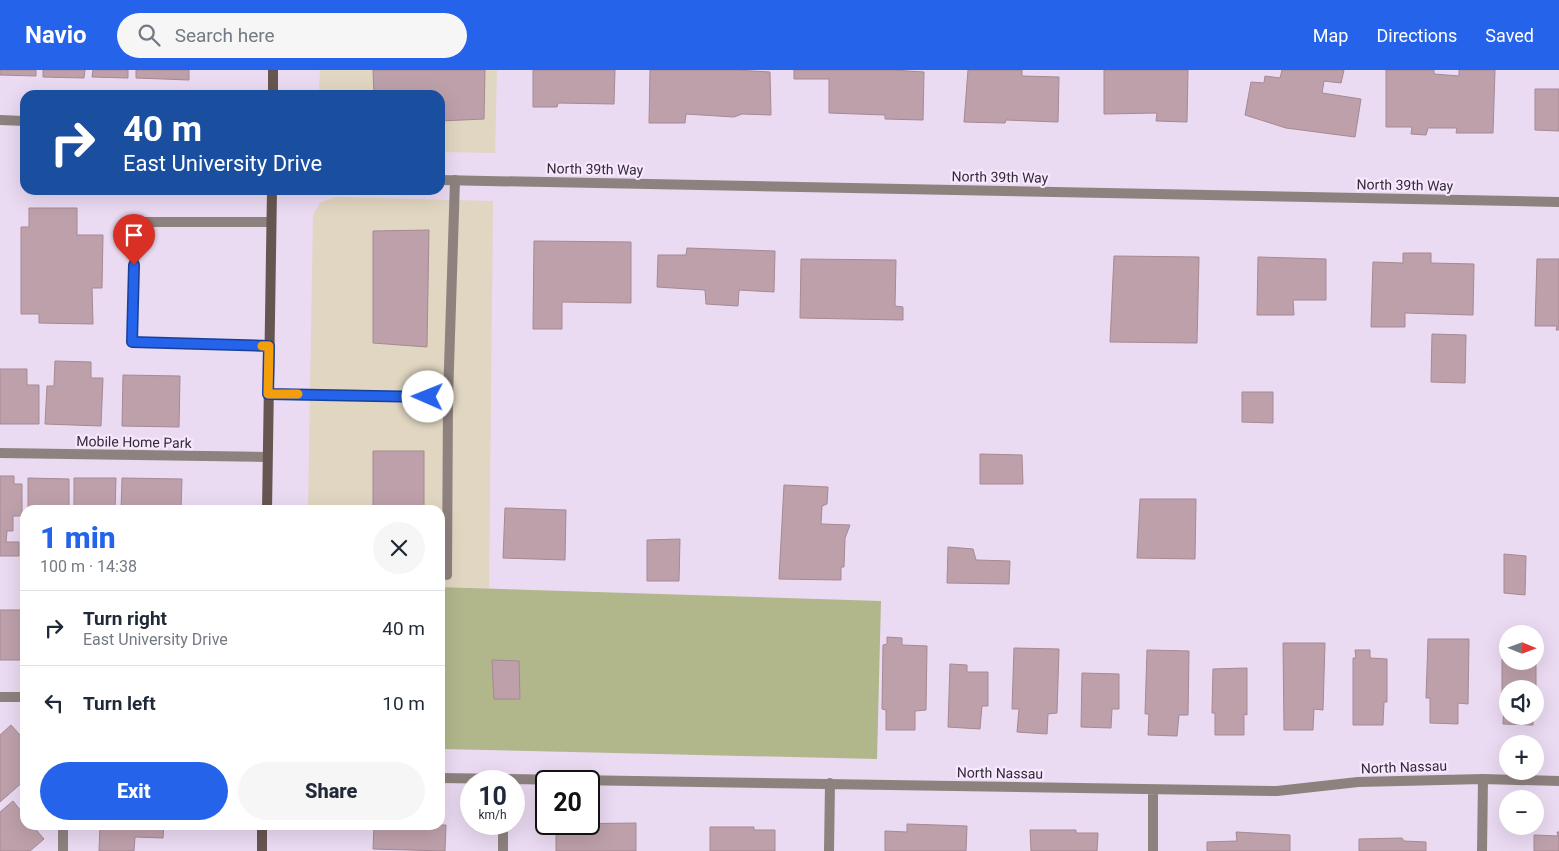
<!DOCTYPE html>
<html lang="en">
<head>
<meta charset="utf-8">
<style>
	body { margin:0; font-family:Roboto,sans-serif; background:#f6f6f7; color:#1f2937; height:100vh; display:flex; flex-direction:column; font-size:19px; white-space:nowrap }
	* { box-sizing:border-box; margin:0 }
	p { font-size:16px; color:#747a83 }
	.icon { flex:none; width:28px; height:28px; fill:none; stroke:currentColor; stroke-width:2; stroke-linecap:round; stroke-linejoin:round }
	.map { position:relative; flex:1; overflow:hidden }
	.panel { position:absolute; left:20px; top:435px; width:425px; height:325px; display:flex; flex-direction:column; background:#fff; border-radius:15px; box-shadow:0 5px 20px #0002 }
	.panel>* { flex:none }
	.guide { position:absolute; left:20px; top:20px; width:425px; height:105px; border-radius:15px; box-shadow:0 5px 20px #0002; background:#1a4fa0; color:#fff; overflow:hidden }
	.needle { width:32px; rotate:91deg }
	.fabs { position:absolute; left:1499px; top:555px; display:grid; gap:10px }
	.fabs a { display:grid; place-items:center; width:45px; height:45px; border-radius:50%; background:#fff; box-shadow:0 5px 20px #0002; font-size:25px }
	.speed { position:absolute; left:460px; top:700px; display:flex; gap:10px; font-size:25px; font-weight:700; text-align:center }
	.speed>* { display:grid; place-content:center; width:65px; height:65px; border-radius:50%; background:#fff; box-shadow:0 5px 20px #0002; line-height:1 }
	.speed small { font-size:12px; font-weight:400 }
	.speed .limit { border:2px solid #111; border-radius:8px; background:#fff; color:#111 }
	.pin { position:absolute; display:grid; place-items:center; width:42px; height:42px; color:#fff; margin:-51px -21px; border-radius:50% 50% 50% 0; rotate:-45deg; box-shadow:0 0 5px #0007 }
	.pin .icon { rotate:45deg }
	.me { position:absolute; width:55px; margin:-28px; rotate:271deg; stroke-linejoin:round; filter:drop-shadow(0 0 4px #0008) }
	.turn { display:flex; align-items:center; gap:18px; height:105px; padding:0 20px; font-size:22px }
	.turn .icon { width:65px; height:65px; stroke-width:2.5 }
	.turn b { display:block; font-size:35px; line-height:42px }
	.round { display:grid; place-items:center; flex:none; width:52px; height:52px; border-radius:26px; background:#f6f6f7 }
	.overview { display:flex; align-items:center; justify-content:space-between; height:85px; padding:0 20px }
	h1 { font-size:30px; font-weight:800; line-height:38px; color:#2563eb }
	.button { display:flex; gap:10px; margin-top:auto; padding:10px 20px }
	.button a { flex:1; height:58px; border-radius:30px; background:#2563eb; color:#fff; font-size:20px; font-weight:800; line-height:58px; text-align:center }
	.button a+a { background:#f6f6f7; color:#1f2937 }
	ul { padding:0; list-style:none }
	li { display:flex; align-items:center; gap:15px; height:75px; padding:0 20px; border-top:1px solid #e0e1e3 }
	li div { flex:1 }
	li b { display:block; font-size:19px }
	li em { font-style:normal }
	header { display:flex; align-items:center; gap:30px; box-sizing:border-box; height:70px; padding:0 25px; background:#2563eb; color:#fff }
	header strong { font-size:24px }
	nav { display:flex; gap:28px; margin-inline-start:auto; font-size:18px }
	.search { width:350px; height:45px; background:#f6f6f7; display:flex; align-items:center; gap:12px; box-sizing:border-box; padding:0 18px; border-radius:28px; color:#747a83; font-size:19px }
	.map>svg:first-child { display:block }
	.commercial { fill:#e0d6c1 }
	.green { fill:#b1b78b }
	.building { fill:#bda0aa; stroke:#a58993 }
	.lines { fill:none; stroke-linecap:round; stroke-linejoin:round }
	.service { stroke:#8e827f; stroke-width:10 }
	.minor { stroke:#8e827f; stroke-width:10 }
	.secondary { stroke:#675551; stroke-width:10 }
	.route-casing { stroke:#184099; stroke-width:12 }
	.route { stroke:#2563eb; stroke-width:9 }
	.slow { stroke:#f59e0b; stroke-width:9 }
	.labels { text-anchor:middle; stroke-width:4.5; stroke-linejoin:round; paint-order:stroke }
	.street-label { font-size:14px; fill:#312b34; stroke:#f7e7ff }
</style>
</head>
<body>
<header>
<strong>Navio</strong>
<div class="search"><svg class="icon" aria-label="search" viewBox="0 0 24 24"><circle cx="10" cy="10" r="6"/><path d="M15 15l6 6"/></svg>Search here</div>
<nav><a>Map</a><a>Directions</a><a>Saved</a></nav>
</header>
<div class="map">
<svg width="1559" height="781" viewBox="0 0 1559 781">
	<rect width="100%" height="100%" fill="#eadaf2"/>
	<path class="commercial" d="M320 0H497L495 83 440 82V25H319Z
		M335 127 493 131 489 518 440 517V440H308L313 146 320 133Z"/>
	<path class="green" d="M440 517 881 531 877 689 440 679Z"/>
	<path class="building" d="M0 0H36V6L0 5Z
		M43 0H85L84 8 43 7Z
		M93 0H128V8L92 7Z
		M136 0H189V10L136 8Z
		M373 0H485L484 49 440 51V25H374Z
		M533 0H615L614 34 558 33 557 37H533Z
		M650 0H736L770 2 771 45 742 44 734 47 686 44 685 53H649Z
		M794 0H892L924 2 923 50 885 49V45L829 43V9H794Z
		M968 0H1022V6L1059 7 1058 52 1006 50 1005 53 964 52Z
		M1104 0H1188L1187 52 1156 51 1157 43 1104 44Z
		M1282 0H1344L1341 13 1324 11 1322 23 1361 29 1355 67 1286 58 1245 45 1251 12 1264 13 1265 6 1280 8Z
		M1386 0H1434V4L1459 6V0H1495L1493 63H1456L1457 58H1428L1426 65 1411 64 1412 57H1386Z
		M1535 19H1559V61L1535 60Z
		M29 138H77V165H103L102 218H92L93 254 39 253V244H21V157H29Z
		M429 160 427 277 373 273V161Z
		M534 171 631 172V233L562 232V259H533Z
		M687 178 775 181 774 222 739 220 738 236 706 234 705 220 657 217 658 185H686Z
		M1403 183H1431V193L1474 194 1473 245 1405 243V257H1371L1373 192 1403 193Z
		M1114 186 1199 187 1197 273 1110 272Z
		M1258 187 1326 189V230H1293L1294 245H1257Z
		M801 189 896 190 895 236 903 237V250L800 248Z
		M1537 189H1559V260H1556L1557 256H1535Z
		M1432 264 1466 265 1465 313 1431 312Z
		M55 291 91 292V308H103L101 356 45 354 47 316H54Z
		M0 299H27V315H39V354H0Z
		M123 305 180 306 179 357 122 356Z
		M1242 322H1273V353L1242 352Z
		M373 381H424V440H373Z
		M980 384 1022 385 1023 414H980Z
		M0 406H14V414H22V446H13V461H7L6 472H19V486H0Z
		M28 408 69 409V440H28Z
		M74 408H116L115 440H74Z
		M122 408 182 409 181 440H121Z
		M784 415 828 417 827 434 822 436 821 454 850 455 845 468 844 497H841V510L779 509Z
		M1140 429H1196L1195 489 1137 488Z
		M505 438 566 440 565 490 503 488Z
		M680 469 679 511H647V470Z
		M948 477 973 479 976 490 1010 491 1009 514 947 513Z
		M1504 484 1526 486 1525 525 1504 523Z
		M0 540H25V590H0Z
		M887 567 902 568V575L927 576 926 640 915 641V660H886V640L882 639 883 575 887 574Z
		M1428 569H1469L1468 634 1458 633V654L1430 653V628H1426Z
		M1283 573H1325L1323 640 1314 639 1313 660H1284Z
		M1014 578 1059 579 1057 643 1048 644 1047 664 1017 662 1019 639H1012Z
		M1147 580 1189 581 1188 645H1179L1177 666 1148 665 1149 644H1145Z
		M1355 580H1370V588L1387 589V632H1384L1383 655H1353V588H1356Z
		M1506 580H1508V591L1536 593V632L1535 619H1508V646H1533V655L1503 654 1504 630H1502V589H1505Z
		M492 590 519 591 520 629H494Z
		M950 594 967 595V602H988V636H982L980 659 948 657Z
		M1247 598V645L1244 644V665H1215V643H1212L1213 599Z
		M1082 603 1119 604V639H1112L1111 658 1081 657Z
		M11 655 20 665 25 661V710L0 732V665Z
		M13 731 25 746V755H32L44 769 30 781H0V742Z
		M636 753V781H556V754Z
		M907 754 967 756 966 781H885V761L907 762Z
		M100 755H164L163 768 135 767 134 781H99Z
		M374 755H446L445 781 373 779Z
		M710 757H754V760H775V781H710Z
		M1030 760H1076V763H1098L1097 781H1031Z
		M1236 762 1290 765V781H1207V772L1237 771Z
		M1557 762H1559V781H1534V765L1558 766Z
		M1402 768 1404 771 1426 772V781H1359V769Z"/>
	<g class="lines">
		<path class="service" d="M269 276 132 272 135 156 136 152H271
			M269 324 448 328
			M447 505 448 328 455 110"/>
		<path class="minor" d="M0 50 25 51
			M440 110 1559 132
			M0 383 267 387
			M0 627H25
			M440 708 1277 721 1358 712 1483 709 1559 711
			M63 781V755
			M503 781V754
			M829 781 830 713
			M1153 781V720
			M1482 781 1483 709"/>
		<path class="secondary" d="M273 25V0
			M267 440 272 120
			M262 781V755"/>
	</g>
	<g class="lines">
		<g class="route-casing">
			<path id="route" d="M134 195 132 272 269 276 268 324 428 327"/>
		</g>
		<use href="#route" class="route"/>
		<path class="slow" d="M262 276H269L268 324H298"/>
	</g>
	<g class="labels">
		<g class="street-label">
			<text transform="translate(595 99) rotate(1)" y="5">North 39th Way</text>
			<text transform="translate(1000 107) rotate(1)" y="5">North 39th Way</text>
			<text transform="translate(1405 115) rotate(1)" y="5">North 39th Way</text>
			<text transform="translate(134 372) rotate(1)" y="5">Mobile Home Park</text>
			<text transform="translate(1404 697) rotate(-2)" y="5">North Nassau</text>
			<text transform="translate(1000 703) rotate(1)" y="5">North Nassau</text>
		</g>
	</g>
</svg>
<div class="fabs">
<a><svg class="needle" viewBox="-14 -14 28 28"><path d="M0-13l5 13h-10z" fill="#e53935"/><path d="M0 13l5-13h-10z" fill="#747a83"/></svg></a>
<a><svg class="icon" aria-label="sound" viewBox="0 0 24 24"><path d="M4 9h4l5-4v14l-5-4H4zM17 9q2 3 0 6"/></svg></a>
<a>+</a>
<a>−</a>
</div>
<div class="speed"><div>10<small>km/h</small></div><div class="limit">20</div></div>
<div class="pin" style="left:134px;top:195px;background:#d93025"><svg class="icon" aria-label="arrive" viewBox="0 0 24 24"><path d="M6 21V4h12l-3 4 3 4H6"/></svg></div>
<svg class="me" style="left:428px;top:327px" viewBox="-20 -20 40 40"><circle r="19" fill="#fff"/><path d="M0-13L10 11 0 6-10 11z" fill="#2563eb"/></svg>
<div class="guide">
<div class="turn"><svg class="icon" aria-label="right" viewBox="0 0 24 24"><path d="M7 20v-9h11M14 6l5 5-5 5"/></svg><div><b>40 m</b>East University Drive</div></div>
</div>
<section class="panel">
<div class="overview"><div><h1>1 min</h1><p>100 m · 14:38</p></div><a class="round"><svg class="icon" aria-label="close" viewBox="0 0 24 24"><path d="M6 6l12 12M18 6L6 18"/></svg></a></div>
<ul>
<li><svg class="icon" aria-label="right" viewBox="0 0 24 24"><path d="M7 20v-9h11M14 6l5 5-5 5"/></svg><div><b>Turn right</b><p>East University Drive</p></div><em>40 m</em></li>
<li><svg class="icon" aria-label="left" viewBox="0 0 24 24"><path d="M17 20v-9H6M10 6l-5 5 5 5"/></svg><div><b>Turn left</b></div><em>10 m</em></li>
</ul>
<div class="button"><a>Exit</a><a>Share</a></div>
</section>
</div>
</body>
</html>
